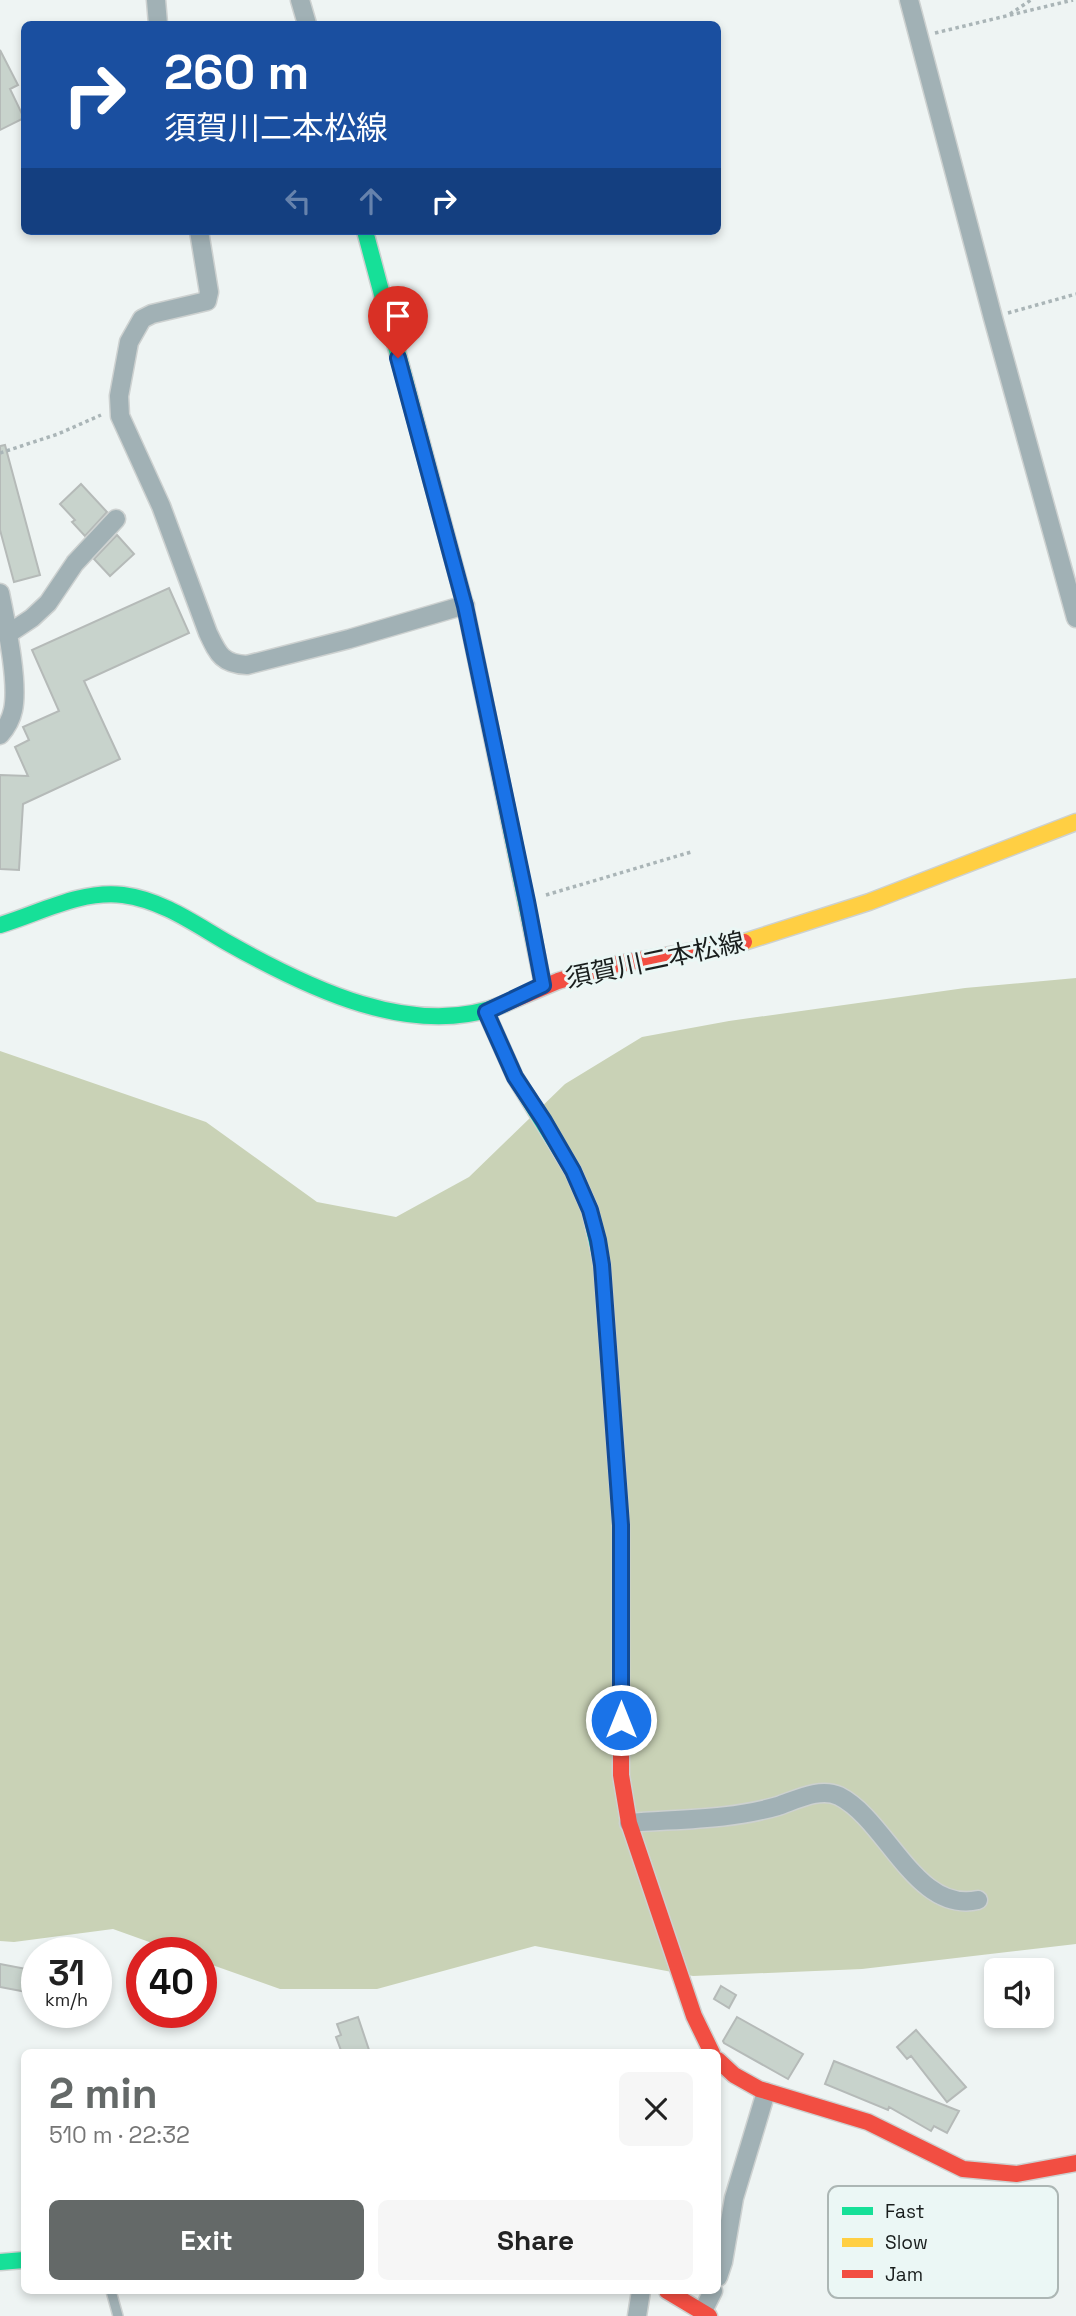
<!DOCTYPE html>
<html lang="en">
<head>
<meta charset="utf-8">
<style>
	body { margin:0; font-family:"Space Grotesk","Noto Sans JP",sans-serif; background:#f6f6f6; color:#222; height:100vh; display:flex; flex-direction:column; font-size:26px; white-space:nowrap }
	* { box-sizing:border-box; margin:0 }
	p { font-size:23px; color:#767676 }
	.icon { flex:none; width:38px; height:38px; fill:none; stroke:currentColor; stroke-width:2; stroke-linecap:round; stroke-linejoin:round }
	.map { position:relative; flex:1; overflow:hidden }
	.panel { position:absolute; left:21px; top:2049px; width:700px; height:245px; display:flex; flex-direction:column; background:#fff; border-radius:10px; box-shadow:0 4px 10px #0003 }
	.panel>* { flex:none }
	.top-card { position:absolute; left:21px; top:21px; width:700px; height:214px; border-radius:10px; box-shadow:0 4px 10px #0003; background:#1a4fa0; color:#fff; overflow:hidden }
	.tools { position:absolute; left:984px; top:1958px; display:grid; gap:14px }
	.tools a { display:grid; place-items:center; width:70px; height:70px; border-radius:10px; background:#fff; box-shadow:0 4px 10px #0003; font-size:35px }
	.speed { position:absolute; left:21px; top:1937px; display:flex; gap:14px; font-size:35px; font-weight:700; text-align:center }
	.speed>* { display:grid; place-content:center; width:91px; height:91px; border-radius:50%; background:#fff; box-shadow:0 4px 10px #0003; line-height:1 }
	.speed small { font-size:18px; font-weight:400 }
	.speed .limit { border:10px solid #d22; background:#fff; color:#111 }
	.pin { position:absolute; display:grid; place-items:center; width:60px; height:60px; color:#fff; margin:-72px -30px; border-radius:50% 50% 50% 0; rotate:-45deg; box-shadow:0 0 7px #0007 }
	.pin .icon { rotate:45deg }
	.me { position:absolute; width:77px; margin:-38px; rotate:0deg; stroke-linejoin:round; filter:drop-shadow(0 0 5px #0008) }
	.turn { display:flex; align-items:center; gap:24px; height:147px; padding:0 28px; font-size:32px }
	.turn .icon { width:91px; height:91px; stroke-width:2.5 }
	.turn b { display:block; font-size:49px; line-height:60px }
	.lanes { display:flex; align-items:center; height:66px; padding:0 28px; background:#0003; justify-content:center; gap:35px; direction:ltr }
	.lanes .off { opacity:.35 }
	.round { display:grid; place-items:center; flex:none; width:74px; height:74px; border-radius:10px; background:#f6f6f6 }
	.summary { display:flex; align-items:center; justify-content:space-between; height:119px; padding:0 28px }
	h1 { font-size:42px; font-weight:800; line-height:52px; color:#646968 }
	.primary-button { display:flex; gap:14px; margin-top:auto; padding:14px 28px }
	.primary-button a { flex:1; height:80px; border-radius:10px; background:#646968; color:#fff; font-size:28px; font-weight:800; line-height:80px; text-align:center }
	.primary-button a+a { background:#f6f6f6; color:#222 }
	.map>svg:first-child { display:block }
	.forest { fill:#c9d2b6 }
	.building { fill:#c8d3cc; stroke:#b5bab8; stroke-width:2 }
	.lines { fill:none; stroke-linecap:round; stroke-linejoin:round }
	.lane-casing { stroke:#cdd1d0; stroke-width:12 }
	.street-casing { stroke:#cdd1d0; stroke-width:21 }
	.fast-casing { stroke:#cdd1d0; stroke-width:19 }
	.slow-casing { stroke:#cdd1d0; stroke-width:19 }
	.jam-casing { stroke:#cdd1d0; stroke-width:19 }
	.path { stroke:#aab5b7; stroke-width:3.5; stroke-dasharray:3.5 3.5; stroke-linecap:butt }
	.lane { stroke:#a1b1b5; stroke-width:9 }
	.street { stroke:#a1b1b5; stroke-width:18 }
	.fast { stroke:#16e098; stroke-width:16 }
	.slow { stroke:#ffcf43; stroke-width:16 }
	.jam { stroke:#f24e42; stroke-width:16 }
	.route-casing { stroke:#114b97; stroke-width:18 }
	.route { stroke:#1a73e8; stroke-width:12 }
	.labels { text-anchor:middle; stroke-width:6; stroke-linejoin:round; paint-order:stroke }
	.street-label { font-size:26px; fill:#191e1d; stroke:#ebf7f5 }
	.key { fill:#ebf7f5; stroke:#acb6b4; stroke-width:2 }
	.key-label { font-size:19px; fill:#191e1d }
</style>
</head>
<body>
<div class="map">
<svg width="1076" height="2316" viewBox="0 0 1076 2316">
	<rect width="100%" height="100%" fill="#eef4f3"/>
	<path class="forest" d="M1076 978V1944L862 1969 693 1976 535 1946 377 1989H280L201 1961V1953H180L113 1929 14 1942 0 1941V1051L206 1122 317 1202 396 1217 469 1177 565 1084 642 1037 729 1021 965 988Z"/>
	<path class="building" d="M0 50 18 85 10 89 24 118 0 130Z
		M5 445 40 575 14 582 0 530V446Z
		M81 484 107 512 85 536 72 522 75 520 60 504Z
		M117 535 134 554 110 576 94 559Z
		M169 588 189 633 84 681 120 759 23 804 19 870 0 869V775L28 776 15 747 29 740 23 727 59 711 32 650Z
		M0 1964 37 1971V1994L0 1987Z
		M721 1986 736 1995 729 2008 714 1999Z
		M358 2017 370 2053H342L336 2037 341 2035 337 2024Z
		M737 2017 803 2054 788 2079 724 2043 723 2041Z
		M916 2030 966 2087 947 2102 911 2056 907 2059 897 2047Z
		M834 2061 911 2092 959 2111 947 2133 934 2126 931 2131 889 2107 888 2110 825 2084Z"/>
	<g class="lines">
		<g class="lane-casing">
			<path id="lane" d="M111 2291 118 2316"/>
		</g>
		<g class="street-casing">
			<path id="street" d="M156 0 158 24
				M300 0 307 24
				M909 0 993 318 1076 618
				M199 231 209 292 207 301 152 314 142 319 129 342 119 396 120 416 161 506 208 633C218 654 222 664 247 665L349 639 465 605
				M0 593C6 623 19 682 13 710 11 720 6 728 0 735
				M8 634 32 618 48 603 75 563 116 519
				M629 1823C678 1819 730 1820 778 1806 796 1800 820 1787 839 1796 887 1820 916 1914 978 1900
				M718 2277 723 2262 734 2198 766 2092
				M703 2311 713 2291
				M637 2316 641 2291"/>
		</g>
		<g class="fast-casing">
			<path id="fast" d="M365 231 465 605 543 985
				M0 925C40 913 80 890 123 895 162 900 195 924 228 943 306 987 414 1041 504 1004
				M486 1012 515 1077 573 1171 590 1210 602 1265 621 1525V1696
				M0 2262 24 2260"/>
		</g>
		<g class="slow-casing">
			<path id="slow" d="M744 942 869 902 1076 822"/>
		</g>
		<g class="jam-casing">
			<path id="jam" d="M504 1004 558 981 612 965 744 942
				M621 1696V1775L629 1823 694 2016 712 2053
				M718 2060 734 2075 759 2089 868 2122 963 2169 1017 2174 1076 2163
				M667 2291 709 2316"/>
		</g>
		<path class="path" d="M1010 14 1031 0
			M935 33 1073 0
			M1008 313 1076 294
			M0 453 58 434 101 415
			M546 895 691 852"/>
		<use href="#lane" class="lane"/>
		<use href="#street" class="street"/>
		<use href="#fast" class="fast"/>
		<use href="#slow" class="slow"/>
		<use href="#jam" class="jam"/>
	</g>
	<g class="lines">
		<g class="route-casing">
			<path id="route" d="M398 358 465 606 527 901 543 985 486 1012 515 1077 544 1121 573 1171 590 1210 598 1240 602 1265 621 1525V1720"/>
		</g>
		<use href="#route" class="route"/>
	</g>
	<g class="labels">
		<g class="street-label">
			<text transform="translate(655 960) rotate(-12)" y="9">須賀川二本松線</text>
		</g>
	</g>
	<rect x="828" y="2186" width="230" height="112" rx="10" class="key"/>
	<rect x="842" y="2207" width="31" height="8" fill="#16e098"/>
	<rect x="842" y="2238" width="31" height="9" fill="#ffcf43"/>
	<rect x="842" y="2270" width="31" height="8" fill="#f24e42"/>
	<g class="key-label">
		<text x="885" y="2218">Fast</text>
		<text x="885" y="2249">Slow</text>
		<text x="885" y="2281">Jam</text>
	</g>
</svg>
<div class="tools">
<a><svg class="icon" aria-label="sound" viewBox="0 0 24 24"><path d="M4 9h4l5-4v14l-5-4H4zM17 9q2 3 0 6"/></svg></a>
</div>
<div class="speed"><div>31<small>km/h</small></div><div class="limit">40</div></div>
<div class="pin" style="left:398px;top:358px;background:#d93025"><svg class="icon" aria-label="arrive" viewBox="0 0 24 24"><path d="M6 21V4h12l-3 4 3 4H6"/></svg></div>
<svg class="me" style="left:621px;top:1720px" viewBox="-20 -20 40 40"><circle r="17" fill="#1a73e8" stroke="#fff" stroke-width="3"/><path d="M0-11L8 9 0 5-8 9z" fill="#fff"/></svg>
<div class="top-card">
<div class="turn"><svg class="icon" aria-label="right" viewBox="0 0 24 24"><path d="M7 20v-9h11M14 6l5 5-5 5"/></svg><div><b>260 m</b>須賀川二本松線</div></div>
<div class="lanes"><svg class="icon off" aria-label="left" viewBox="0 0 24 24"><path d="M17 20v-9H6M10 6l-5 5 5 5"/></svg><svg class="icon off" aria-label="ahead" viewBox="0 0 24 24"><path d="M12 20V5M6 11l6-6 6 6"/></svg><svg class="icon" aria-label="right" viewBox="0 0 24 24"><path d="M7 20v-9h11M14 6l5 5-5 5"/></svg></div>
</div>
<section class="panel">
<div class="summary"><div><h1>2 min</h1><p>510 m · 22:32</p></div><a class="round"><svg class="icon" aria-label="close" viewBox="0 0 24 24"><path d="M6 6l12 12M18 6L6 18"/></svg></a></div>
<div class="primary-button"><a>Exit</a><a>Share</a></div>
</section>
</div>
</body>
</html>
